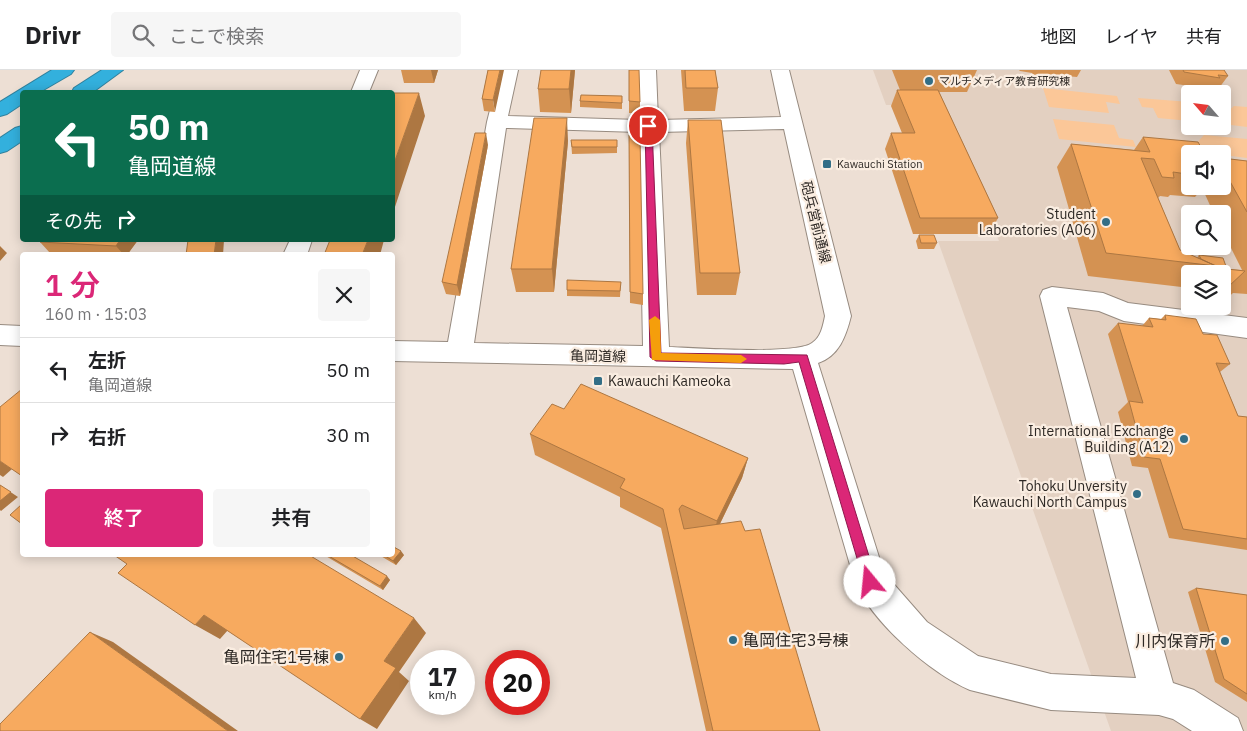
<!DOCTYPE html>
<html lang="ja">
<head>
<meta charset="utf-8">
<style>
	body { margin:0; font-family:"IBM Plex Sans","Noto Sans JP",sans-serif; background:#f6f6f6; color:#202124; height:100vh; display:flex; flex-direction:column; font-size:19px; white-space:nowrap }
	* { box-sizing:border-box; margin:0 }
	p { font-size:16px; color:#757577 }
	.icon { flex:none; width:28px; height:28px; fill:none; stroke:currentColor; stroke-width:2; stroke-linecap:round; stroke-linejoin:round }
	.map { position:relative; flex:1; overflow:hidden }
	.drawer { position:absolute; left:20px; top:182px; width:375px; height:305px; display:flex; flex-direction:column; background:#fff; border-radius:5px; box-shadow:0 2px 12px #0003 }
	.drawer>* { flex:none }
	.hud { position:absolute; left:20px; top:20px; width:375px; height:152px; border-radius:5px; box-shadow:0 2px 12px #0003; background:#0b6e4f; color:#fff; overflow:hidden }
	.needle { width:32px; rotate:298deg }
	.tools { position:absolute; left:1181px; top:15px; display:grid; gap:10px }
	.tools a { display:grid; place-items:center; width:50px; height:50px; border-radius:5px; background:#fff; box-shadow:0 2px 12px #0003; font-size:25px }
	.speed { position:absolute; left:410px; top:580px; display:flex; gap:10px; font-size:25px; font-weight:700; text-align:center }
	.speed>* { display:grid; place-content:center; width:65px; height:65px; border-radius:50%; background:#fff; box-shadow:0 2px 12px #0003; line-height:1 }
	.speed small { font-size:12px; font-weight:400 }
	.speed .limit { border:8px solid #d22; background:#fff; color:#111 }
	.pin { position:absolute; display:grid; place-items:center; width:42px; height:42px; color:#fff; margin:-21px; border:2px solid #fff; border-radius:50%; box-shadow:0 1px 5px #0007 }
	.me { position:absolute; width:55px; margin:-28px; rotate:343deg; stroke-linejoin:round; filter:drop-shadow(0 0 4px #0008) }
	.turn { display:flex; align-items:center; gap:18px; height:105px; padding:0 25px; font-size:22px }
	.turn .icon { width:65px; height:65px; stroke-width:2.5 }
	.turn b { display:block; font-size:35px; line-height:42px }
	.then { display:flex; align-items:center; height:48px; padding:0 25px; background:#0003; gap:10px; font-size:19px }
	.round { display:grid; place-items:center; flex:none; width:52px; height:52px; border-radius:5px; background:#f6f6f6 }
	.head { display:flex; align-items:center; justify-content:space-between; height:85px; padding:0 25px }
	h1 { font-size:30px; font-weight:600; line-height:38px; color:#db2777 }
	.button { display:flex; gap:10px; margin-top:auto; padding:10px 25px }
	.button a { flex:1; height:58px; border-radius:5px; background:#db2777; color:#fff; font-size:20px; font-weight:600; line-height:58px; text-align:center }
	.button a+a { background:#f6f6f6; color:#202124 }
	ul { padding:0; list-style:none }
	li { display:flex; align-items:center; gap:15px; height:65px; padding:0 25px; border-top:1px solid #e0e0e0 }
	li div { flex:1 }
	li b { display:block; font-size:19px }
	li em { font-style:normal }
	header { display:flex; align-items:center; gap:30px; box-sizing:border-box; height:70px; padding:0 25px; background:#fff; border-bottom:1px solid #e0e0e0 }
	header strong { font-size:24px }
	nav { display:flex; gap:28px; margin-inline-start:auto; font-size:18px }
	.search { width:350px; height:45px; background:#f6f6f6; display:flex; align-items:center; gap:12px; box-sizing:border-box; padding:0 18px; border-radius:5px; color:#757577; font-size:19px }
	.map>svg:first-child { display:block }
	.built { fill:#e3d0c1; fill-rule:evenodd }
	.green { fill:#fbc798 }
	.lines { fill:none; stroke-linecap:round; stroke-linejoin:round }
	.minor-casing { stroke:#978b80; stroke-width:2 }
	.highway-casing { stroke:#31819d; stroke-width:2 }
	.minor { fill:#fff; fill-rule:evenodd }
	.highway { fill:#33b0dd; fill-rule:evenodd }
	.wall { fill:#d49252; fill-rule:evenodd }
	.shaded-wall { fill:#ad7742 }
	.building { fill:#f7aa5f; stroke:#ad7742 }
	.route { fill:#db2777; stroke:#8e194d }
	.slow { fill:#f59e0b }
	.poi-dot { fill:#336e86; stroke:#faede1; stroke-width:2 }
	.labels { text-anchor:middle; stroke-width:4.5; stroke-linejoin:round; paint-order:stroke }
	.far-poi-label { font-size:11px; fill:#2e2925; stroke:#faede1; text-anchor:start }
	.poi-label { font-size:14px; fill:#2e2925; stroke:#faede1; text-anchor:end }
	.street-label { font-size:14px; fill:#2e2925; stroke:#faede1 }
	.near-poi-label { font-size:16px; fill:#2e2925; stroke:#faede1; text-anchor:end }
</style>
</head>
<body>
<header>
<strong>Drivr</strong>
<div class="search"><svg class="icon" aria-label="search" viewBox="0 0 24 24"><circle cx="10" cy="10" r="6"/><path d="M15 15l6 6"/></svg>ここで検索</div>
<nav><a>地図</a><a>レイヤ</a><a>共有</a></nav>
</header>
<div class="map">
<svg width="1247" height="661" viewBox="0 0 1247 661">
	<rect width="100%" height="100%" fill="#eddfd4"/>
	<path class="built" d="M873 0H1247V661H1111L938 171H999L938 35H886ZM1190 24H1222V56H1190ZM1190 84H1222V116H1190ZM1190 144H1222V176H1190ZM1190 204H1222V236H1190Z"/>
	<path class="green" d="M1043 18 1117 26 1120 34 1106 32 1109 43 1049 37Z
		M1138 28 1190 32V51L1158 48 1153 38 1142 37Z
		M1234 36 1247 37V57L1223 54V45Z
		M1053 49 1114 55 1119 68 1133 70 1136 77 1059 69Z
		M1204 65 1247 69V88L1223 85 1222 84 1188 82Z"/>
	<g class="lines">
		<g class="minor-casing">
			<path id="minor" d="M360 0H378L369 22H351Z
				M500 0H518L508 46 639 50 638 0H656L658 50 781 47 771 0H789L851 246C846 266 839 286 818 293L884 503 927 552 978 586 1051 604 1136 608 1040 226 1043 220 1052 217 1103 223 1128 233 1247 248V268L1124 251 1099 241 1067 237 1173 613 1194 620 1238 648 1243 661H1192L1173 649 1159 645 1051 640 970 620C930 603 872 552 855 512L793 299 392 291V271L448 272 487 52ZM506 58 639 62 643 276 474 273ZM784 59 825 246C823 256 821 267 812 273 796 285 694 278 669 277L659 62Z
				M290 170H312L307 185H283Z
				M0 255 22 256V276L0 275Z"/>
		</g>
		<g class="highway-casing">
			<path id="highway" d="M52 0H74L71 4 40 22H22V34L7 44 0 46V32Z
				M102 0H123L93 22H72L74 18Z
				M22 56V71L7 81 0 83V68L15 58Z"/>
		</g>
		<use href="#minor" class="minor"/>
		<use href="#highway" class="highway"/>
	</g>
	<path class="wall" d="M401 0H438L434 13H404Z
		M488 0 495 42 484 41 482 29Z
		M575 0 571 43 540 42 538 19Z
		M629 0 640 32V44L629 43Z
		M681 0H715L718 18 715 41H684Z
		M892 0H977L967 22H939L998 148 989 164H913L885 79 891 63H902L891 36 897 20H900Z
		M1019 0H1081L1077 7 1066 6 1064 8 1033 5 1032 3 1020 1Z
		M1169 0H1224L1228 6 1219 18 1213 17 1211 19 1176 14Z
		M580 31 622 33V39L580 37Z
		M688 50 740 203 736 225H697L686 73Z
		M629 65 643 224V235L630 233Z
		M1143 67 1190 84V116H1222V88L1247 91V224L1233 223 1225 230 1222 229V204H1190V218L1088 206 1057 97 1071 74 1134 80ZM1201 120H1203L1214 144H1222V160L1242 200 1227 199 1199 185 1197 188 1180 180 1158 128 1160 126 1168 127 1170 125 1195 127Z
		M571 70H617V83L572 84Z
		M568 71 554 222H516L511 199Z
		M488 75 460 226 446 224 442 212Z
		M919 165 937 173 934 179H918L916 171Z
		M41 170H138L127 185H86L50 183 40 172Z
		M621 212 620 227 567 226V220Z
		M1165 245 1203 264 1230 294 1220 302 1238 346 1247 347V480L1169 468 1148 398 1132 396 1118 342 1128 332 1108 264 1118 253 1142 256 1149 248 1161 249Z
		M564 339 748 388 742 408 720 454 745 461 820 661H706L661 458 620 437V427L535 385 530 364Z
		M324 485H351L390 510 383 520Z
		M379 485H404L396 495Z
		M1196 518 1247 525V632L1215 612 1188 522Z"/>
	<path class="shaded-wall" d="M431 0H438L434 13Z
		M500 0H504L495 42 493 30Z
		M571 0H575L571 43 569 19Z
		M419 23 425 46 392 146V99Z
		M567 48 568 71 554 222 552 199Z
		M486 63 488 75 460 226 457 215Z
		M120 170H138L127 185H124L116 176Z
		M216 170H224L223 185H214Z
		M368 170H384L380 185H362Z
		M0 176 7 183 0 191Z
		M748 388 742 408 712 470 717 451Z
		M0 391 12 399 3 407 0 405Z
		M0 415 18 427 1 441 0 440Z
		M401 481 404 485 396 495 393 491Z
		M387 506 390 510 383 520 380 516Z
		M204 545 228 560 220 569 195 555Z
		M414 548 426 563 399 602 409 611 377 659 360 649 384 591Z
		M90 562 113 572 238 661H228Z"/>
	<path class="building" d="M488 0H500L493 30 482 29Z
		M541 0H571L569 19H538Z
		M629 0H639L640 32 629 31Z
		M685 0H715L718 18H686Z
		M1183 0H1224L1228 6 1218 5 1220 8 1184 2Z
		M897 20H938L998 148H920L891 63H915Z
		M392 23H419L392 99Z
		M581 25 622 26V33L580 31Z
		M534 48H567L552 199H511Z
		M688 50H721L740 203H700Z
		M475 63H486L457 215 442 212Z
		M629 65 640 66 643 224 630 222Z
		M1143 67 1198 72 1205 84H1190V101H1187V104L1173 102 1174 108 1162 107 1154 89 1141 88 1180 180 1216 196 1106 183 1071 74 1150 82Z
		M571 70H617V77H572Z
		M1222 88 1247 91V142L1222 97Z
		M919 165H934L937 173H921Z
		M41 170H120L116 176 40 172Z
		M188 170H216L214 185H186Z
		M330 170H368L362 185H324Z
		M1199 185 1223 188 1227 199 1245 201 1228 217H1222V204H1208L1216 196 1201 189Z
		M567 210 621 212 620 221 567 220Z
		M1165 245 1196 249 1203 264 1217 265 1230 294 1216 293 1238 346 1247 347V469L1183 459 1160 389 1144 387 1129 331 1143 333 1118 253 1153 257 1149 248 1166 250Z
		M581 314 748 388 717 451 682 435 679 439 684 459 741 451 745 461 760 459 820 661H713L663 439 620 418 625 409 530 364 552 334 564 339Z
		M22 319V406L0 391V337Z
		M0 415 11 422 0 431Z
		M22 434V454L10 445Z
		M392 476 401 481 393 491 384 485H392Z
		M114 485H309L414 548 384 591 396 598 360 649 204 545 195 555 118 503 127 494Z
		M327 485H351L387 506 380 516Z
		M1196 518 1247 525V624L1224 609Z
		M90 562 228 661H0V654Z"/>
	<path class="route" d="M645 54 652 56 661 283 807 285 877 512 875 517 870 519 866 517 864 512 799 292 784 294 656 291 650 287Z"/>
	<path class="slow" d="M655 246 660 250 661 283 741 285 747 289 741 293 652 290 649 250Z"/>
	<g class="poi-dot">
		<circle cx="929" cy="11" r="5"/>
		<rect x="822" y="89" width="10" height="10" rx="2.5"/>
		<circle cx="1106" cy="152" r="5"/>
		<rect x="593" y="306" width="10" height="10" rx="2.5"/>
		<circle cx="1184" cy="369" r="5"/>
		<circle cx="1137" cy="424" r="5"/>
		<circle cx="733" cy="570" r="5"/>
		<circle cx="1225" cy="571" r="5"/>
		<circle cx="339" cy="587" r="5"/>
	</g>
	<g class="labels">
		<g class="far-poi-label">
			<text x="939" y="15">マルチメディア教育研究棟</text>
			<text x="837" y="98">Kawauchi Station</text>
		</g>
		<g class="poi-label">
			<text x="1096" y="149">Student<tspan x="1096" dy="16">Laboratories (A06)</tspan></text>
			<text x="608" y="316" text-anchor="start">Kawauchi Kameoka</text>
			<text x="1174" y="366">International Exchange<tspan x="1174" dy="16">Building (A12)</tspan></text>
			<text x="1127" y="421">Tohoku Unversity<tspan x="1127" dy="16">Kawauchi North Campus</tspan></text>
		</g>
		<g class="street-label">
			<text transform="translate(816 152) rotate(76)" y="5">砲兵営前通線</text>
			<text transform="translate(598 286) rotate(1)" y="5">亀岡道線</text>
		</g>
		<g class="near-poi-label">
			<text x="743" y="576" text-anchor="start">亀岡住宅3号棟</text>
			<text x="1215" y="577">川内保育所</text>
			<text x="329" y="593">亀岡住宅1号棟</text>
		</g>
	</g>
</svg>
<div class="tools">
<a><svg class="needle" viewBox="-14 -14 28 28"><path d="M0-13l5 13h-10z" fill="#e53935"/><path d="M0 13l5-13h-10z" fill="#757577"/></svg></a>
<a><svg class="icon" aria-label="sound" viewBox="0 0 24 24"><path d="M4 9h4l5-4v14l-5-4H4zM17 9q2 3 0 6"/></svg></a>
<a><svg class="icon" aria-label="search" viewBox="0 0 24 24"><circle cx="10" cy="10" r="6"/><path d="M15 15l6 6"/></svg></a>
<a><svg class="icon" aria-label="layers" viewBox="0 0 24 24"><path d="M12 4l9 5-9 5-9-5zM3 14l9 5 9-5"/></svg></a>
</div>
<div class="speed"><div>17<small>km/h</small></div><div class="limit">20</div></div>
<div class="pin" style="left:648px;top:56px;background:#d93025"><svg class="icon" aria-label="arrive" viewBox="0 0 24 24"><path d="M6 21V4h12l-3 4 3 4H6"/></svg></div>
<svg class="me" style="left:870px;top:512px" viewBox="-20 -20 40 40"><circle r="19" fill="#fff"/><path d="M0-13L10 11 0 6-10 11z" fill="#db2777"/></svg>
<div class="hud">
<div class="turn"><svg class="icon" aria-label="left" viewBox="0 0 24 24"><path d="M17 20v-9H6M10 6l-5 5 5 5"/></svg><div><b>50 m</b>亀岡道線</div></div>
<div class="then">その先<svg class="icon" aria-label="right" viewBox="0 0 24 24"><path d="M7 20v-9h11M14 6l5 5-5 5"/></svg></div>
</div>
<section class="drawer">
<div class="head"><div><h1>1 分</h1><p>160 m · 15:03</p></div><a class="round"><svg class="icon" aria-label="close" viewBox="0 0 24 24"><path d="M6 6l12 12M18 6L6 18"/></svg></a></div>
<ul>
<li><svg class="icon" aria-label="left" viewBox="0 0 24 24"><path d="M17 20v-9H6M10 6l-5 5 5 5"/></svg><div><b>左折</b><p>亀岡道線</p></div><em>50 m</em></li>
<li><svg class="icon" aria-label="right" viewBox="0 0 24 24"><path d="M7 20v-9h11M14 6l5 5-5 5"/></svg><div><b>右折</b></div><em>30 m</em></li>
</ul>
<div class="button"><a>終了</a><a>共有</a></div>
</section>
</div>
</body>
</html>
